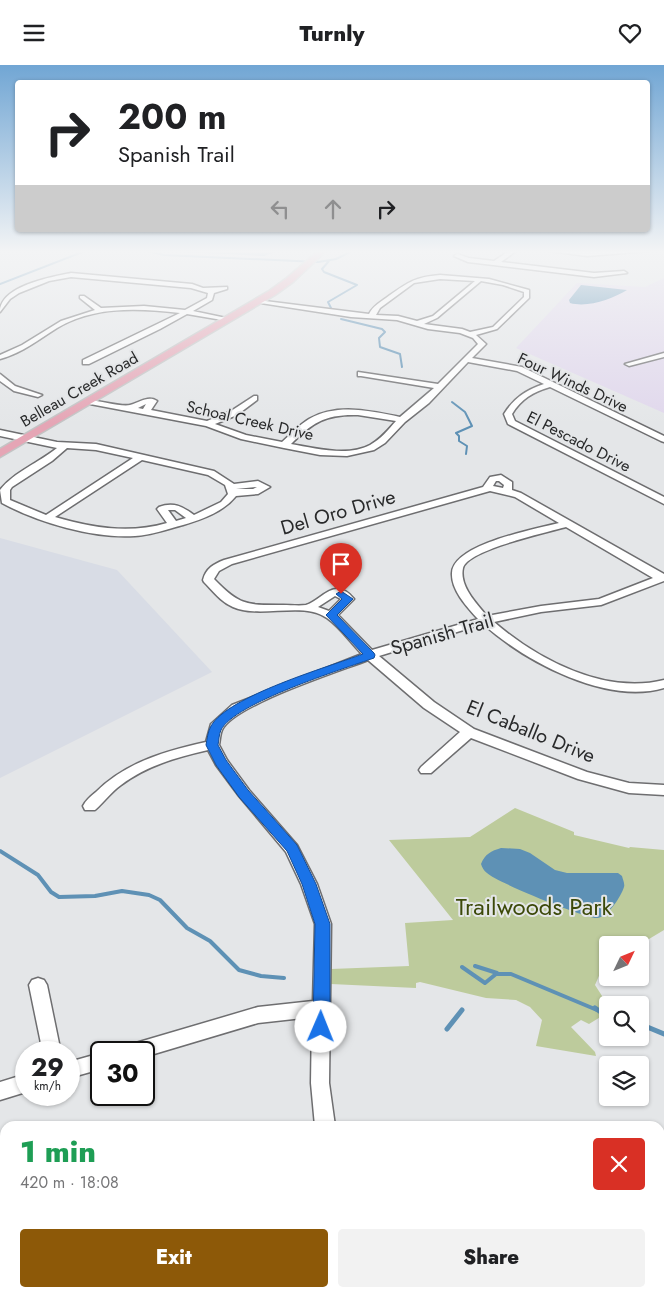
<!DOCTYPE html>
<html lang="en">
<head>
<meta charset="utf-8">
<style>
	body { margin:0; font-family:Jost,sans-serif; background:#f2f2f2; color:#202124; height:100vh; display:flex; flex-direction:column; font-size:19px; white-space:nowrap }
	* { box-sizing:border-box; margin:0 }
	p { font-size:16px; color:#757577 }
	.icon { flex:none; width:28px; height:28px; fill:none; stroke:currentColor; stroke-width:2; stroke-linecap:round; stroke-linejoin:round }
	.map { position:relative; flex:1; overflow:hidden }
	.drawer { position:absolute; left:0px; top:1056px; width:665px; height:176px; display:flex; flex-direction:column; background:#fff; border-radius:15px 15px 0 0; box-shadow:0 1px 4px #0004 }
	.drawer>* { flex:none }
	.hud { position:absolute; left:15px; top:15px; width:635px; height:152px; border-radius:5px; box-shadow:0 1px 4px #0004; background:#fff; color:#202124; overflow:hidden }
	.needle { width:32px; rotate:47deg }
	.buttons { position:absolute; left:599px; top:871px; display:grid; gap:10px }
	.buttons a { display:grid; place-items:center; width:50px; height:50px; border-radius:5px; background:#fff; box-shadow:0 1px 4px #0004; font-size:25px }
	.speed { position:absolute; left:15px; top:976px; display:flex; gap:10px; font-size:25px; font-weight:700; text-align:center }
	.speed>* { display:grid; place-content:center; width:65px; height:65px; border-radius:50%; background:#fff; box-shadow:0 1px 4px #0004; line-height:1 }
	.speed small { font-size:12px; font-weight:400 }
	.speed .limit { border:2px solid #111; border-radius:8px; background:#fff; color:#111 }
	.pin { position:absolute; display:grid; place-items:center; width:42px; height:42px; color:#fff; margin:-51px -21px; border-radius:50% 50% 50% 0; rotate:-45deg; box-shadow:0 0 5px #0007 }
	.pin .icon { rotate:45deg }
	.me { position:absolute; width:55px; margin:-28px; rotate:1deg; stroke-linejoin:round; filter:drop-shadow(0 0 4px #0008) }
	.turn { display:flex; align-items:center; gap:18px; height:105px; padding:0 20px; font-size:22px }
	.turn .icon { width:65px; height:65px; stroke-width:2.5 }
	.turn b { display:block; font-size:35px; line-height:42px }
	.lanes { display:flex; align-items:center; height:48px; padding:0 20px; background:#0003; justify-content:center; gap:25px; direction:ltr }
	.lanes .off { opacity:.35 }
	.round { display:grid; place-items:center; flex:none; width:52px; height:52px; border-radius:5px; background:#f2f2f2 }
	.overview { display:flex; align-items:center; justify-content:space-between; height:85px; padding:0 20px }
	h1 { font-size:30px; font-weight:800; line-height:38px; color:#1e9e55 }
	.action { display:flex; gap:10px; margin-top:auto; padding:10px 20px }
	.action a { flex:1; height:58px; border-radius:5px; background:#8d5908; color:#fff; font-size:20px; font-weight:800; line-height:58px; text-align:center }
	.action a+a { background:#f2f2f2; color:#202124 }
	header { display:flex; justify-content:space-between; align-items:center; height:65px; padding:0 20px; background:#fff; font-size:22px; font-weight:800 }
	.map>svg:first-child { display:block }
	.built { fill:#d8dce5 }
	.industrial { fill:#e0d7ec }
	.green { fill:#bdcb9c }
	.water { fill:#5e91b5 }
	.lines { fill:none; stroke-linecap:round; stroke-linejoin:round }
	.stream-far2 { stroke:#5e91b5; stroke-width:2 }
	.stream-far1 { stroke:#5e91b5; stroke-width:4 }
	.stream { stroke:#5e91b5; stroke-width:5 }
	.minor-casing { stroke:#6e6e70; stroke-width:3 }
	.major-casing { stroke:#c3c3c4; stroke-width:3 }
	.minor { fill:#fff; fill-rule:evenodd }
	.major { fill:#e5a5b5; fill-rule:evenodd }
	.route { fill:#1a73e8; stroke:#114b97 }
	.labels { text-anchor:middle; stroke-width:4; stroke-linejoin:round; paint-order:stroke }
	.far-street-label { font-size:16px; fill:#292a2b; stroke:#e4e6e8 }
	.street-label { font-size:20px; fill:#292a2b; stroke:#e4e6e8 }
	.near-park-label { font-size:24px; fill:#3c4909; stroke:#e4e6e8 }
</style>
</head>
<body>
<header><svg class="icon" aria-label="menu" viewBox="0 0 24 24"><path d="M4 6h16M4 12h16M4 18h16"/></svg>Turnly<svg class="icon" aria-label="heart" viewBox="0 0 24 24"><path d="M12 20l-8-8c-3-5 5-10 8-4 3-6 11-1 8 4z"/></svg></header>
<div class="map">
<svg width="664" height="1232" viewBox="0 0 664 1232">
	<rect width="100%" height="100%" fill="#e4e6e8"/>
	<path class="built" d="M0 473 117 505 212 607 0 713Z"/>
	<path class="industrial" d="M664 213V348L516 283 577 218 645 222Z"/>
	<path class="green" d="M515 743 574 767V770L629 783 630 782 664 785V865L639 880H608L607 896 605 897 595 920 604 934 612 940H608L607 948 589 959 581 955 571 962 595 987 596 991 536 981 542 955 530 942 516 935 486 933 420 917 416 918V923L331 919V904L409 901 405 858 453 855 389 775 470 772Z"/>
	<path class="water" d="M159 186H278L264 191Z
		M581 220 627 225C612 234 588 243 570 238L569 235Z
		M501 783 520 784 530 788 555 805 567 808H618L622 811C623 815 625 819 624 822 621 832 607 853 597 853 585 853 496 817 487 808 484 806 482 802 481 799 485 789 491 786 501 783Z"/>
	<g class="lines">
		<path class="stream-far2" d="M147 186 164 190 318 197 336 194 352 186
			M329 196 322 204 324 207 357 220 328 237 331 243
			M0 219 85 186
			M341 254 382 264 385 267 379 273 380 282 400 289 402 302
			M452 337 465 347 472 361 456 368 459 371V376L467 381 466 389"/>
		<path class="stream-far1" d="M0 786 38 810 51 827 59 832 95 831 122 826 149 830 160 835 187 863 210 876 239 905 261 911 284 913
			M475 901 497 908
			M462 902 485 918 496 909H511L597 945"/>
		<path class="stream" d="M595 943 608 952
			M640 959 664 969
			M447 964 462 945"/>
		<g class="minor-casing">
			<path id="minor" d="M509 186H516L501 197 594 208 624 206 627 208 594 212 468 197 454 191 457 189 469 193 494 196Z
				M549 186H649L587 191Z
				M71 208 192 219 203 223 227 222V224L214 228 212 235 193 246 231 254 228 256 187 249 160 264 89 299H83V295L180 248C138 243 94 241 57 263 38 275 22 288 0 294V290L22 280 61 256 95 245 80 233V231H84L101 243 144 241 185 245 207 233 208 228 191 223 71 212 49 216 19 228 10 234 0 247C0 221 51 212 71 208Z
				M440 210 489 214 529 225V233L497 264 476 270 486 279 472 293 522 302 664 371V377L661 376 550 322C533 327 521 334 512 349L515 356 664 432V439L508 359 504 349C514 333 526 325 544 319L517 306 468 297 429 338 405 357 385 378 374 385 347 391 320 390 284 383 241 374 206 361 90 339 86 337 90 335C100 336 122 342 130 340 139 338 148 330 157 336L151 345 207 356 231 346 254 331H257V335L237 350 215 359 246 370 282 377C291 369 299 360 309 354 337 338 371 346 400 352L434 323 361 311H358V307L438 319 478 279 473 273 460 268 428 264 397 255 351 252 254 237 257 235 369 249C373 241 379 238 386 233 407 218 414 212 440 210ZM440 214 475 216 433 251 417 256 398 251 376 250 380 243 414 218ZM481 216 503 220 524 227V232L493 262 470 267 462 264 424 259 437 253ZM146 339 143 344 138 343ZM358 350 396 356C388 365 381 374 370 380 348 392 314 383 291 379 313 357 326 349 358 350Z
				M664 288V292L629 301 625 299Z
				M0 309 15 321 42 330 38 332 14 326 0 316Z
				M0 365 57 377 96 379 214 406 234 419 258 416 270 422 258 429 236 431C223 447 203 454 183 460 168 464 151 470 135 471 94 474 37 457 2 438L0 425C14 407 40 397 57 383L0 371ZM67 383 96 385 133 393 46 450 10 435V425L12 422 52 396ZM142 395 208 410 225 420 228 429 221 437 194 450C182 441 173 437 159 442L157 444 167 458C129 469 93 463 55 452ZM257 422 253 424H236ZM168 445H175L186 453 176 456Z
				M501 410 512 417V425L521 428 664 509V516L601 540 541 547 494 557C538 595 605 630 664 615V623C606 640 526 597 483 559L379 591 434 637 474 664 587 707 629 718 664 720V730L629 728 578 714 471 673 431 708H421L419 705 421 702 460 667 424 643 368 595C340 606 233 640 222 665 220 669 220 675 219 680L227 695 249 725 297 780 317 819 331 859 329 1018 335 1061H315L311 1018 312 952 258 958 144 992V988H120L122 982 129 980 258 942 313 936 315 859 301 819 286 787 239 731 216 700 208 685C177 692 146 701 121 720 111 727 104 737 95 745H85L83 741C86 735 91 731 96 727 126 697 166 686 206 677L211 659 232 640 362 589C351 578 340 562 327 553 303 536 261 554 233 542 221 537 213 526 204 517L203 515C206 503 214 499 224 495L483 422 490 412ZM496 416H499L504 420 503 423 493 421ZM490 426 515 432 559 458C536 464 453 479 452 508 451 525 467 542 478 554L372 585 338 550 354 534C335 510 321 536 306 540 300 541 290 540 283 540 247 540 240 541 214 514L219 506 232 499ZM566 462 653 513 599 534 541 541 487 551C477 539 459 521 463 503 467 485 548 467 566 462ZM335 531 341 534 329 546 318 542Z
				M38 913 44 915 47 920 61 988H43L29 920 32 915Z
				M101 988V1004L69 1013V997Z
				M26 1009V1027L0 1035V1017Z
				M660 1189 664 1191V1219L660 1217Z
				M26 1228H59L58 1232H24Z
				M361 1228H384L386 1232H362Z"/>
		</g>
		<g class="major-casing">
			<path id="major" d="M318 186H326L293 217 275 230 0 392V384L269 226 287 213Z"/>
		</g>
		<use href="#minor" class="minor"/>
		<use href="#major" class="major"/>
	</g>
	<linearGradient id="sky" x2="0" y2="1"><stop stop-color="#71a6d4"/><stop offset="0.52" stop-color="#f3f4f5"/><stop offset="1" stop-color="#f3f4f5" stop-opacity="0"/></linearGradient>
	<rect width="664" height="359" fill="url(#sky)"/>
	<path class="route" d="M341 526 353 534 337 550 374 588 375 590 374 593C343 604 234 638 221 665 219 669 219 675 218 680L226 695 248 725 297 780 316 819 330 859V962L327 967 321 969 316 967 313 962 315 859 302 819 287 786 239 732 216 700 206 680C207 674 208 666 211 661 228 631 328 602 363 589L326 550 342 534 336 529Z"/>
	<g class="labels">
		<g class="far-street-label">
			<text transform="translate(573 317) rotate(25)" y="6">Four Winds Drive</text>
			<text transform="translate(79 324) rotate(-30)" y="6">Belleau Creek Road</text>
			<text transform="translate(250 355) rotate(13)" y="6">Schoal Creek Drive</text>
			<text transform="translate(579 376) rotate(27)" y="6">El Pescado Drive</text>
		</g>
		<g class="street-label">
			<text transform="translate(338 447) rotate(-16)" y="7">Del Oro Drive</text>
			<text transform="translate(442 569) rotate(-16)" y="7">Spanish Trail</text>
			<text transform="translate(531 666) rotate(22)" y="7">El Caballo Drive</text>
		</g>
		<g class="near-park-label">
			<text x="534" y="850">Trailwoods Park</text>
		</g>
	</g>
</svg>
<div class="buttons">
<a><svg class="needle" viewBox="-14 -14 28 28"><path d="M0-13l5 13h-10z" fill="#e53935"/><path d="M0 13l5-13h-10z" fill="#757577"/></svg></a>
<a><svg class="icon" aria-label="search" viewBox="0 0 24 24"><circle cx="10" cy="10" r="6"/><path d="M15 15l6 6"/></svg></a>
<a><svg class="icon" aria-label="layers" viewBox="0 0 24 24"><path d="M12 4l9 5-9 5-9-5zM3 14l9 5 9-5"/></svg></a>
</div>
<div class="speed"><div>29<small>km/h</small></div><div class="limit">30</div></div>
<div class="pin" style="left:341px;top:529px;background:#d93025"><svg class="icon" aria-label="arrive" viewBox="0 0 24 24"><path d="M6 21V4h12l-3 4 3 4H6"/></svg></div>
<svg class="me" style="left:321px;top:962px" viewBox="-20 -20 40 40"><circle r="19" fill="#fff"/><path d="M0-13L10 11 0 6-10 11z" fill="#1a73e8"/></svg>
<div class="hud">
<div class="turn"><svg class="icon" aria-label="right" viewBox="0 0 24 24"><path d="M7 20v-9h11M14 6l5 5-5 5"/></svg><div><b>200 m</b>Spanish Trail</div></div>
<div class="lanes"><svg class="icon off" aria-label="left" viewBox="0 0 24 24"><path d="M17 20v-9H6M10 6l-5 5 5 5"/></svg><svg class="icon off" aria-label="ahead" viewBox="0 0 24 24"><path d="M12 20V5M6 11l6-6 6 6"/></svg><svg class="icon" aria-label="right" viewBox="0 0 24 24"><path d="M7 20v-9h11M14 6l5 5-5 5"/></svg></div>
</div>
<section class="drawer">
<div class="overview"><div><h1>1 min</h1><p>420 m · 18:08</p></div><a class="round" style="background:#d93025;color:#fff"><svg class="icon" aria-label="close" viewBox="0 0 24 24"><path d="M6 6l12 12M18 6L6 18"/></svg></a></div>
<div class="action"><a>Exit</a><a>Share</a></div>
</section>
</div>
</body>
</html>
